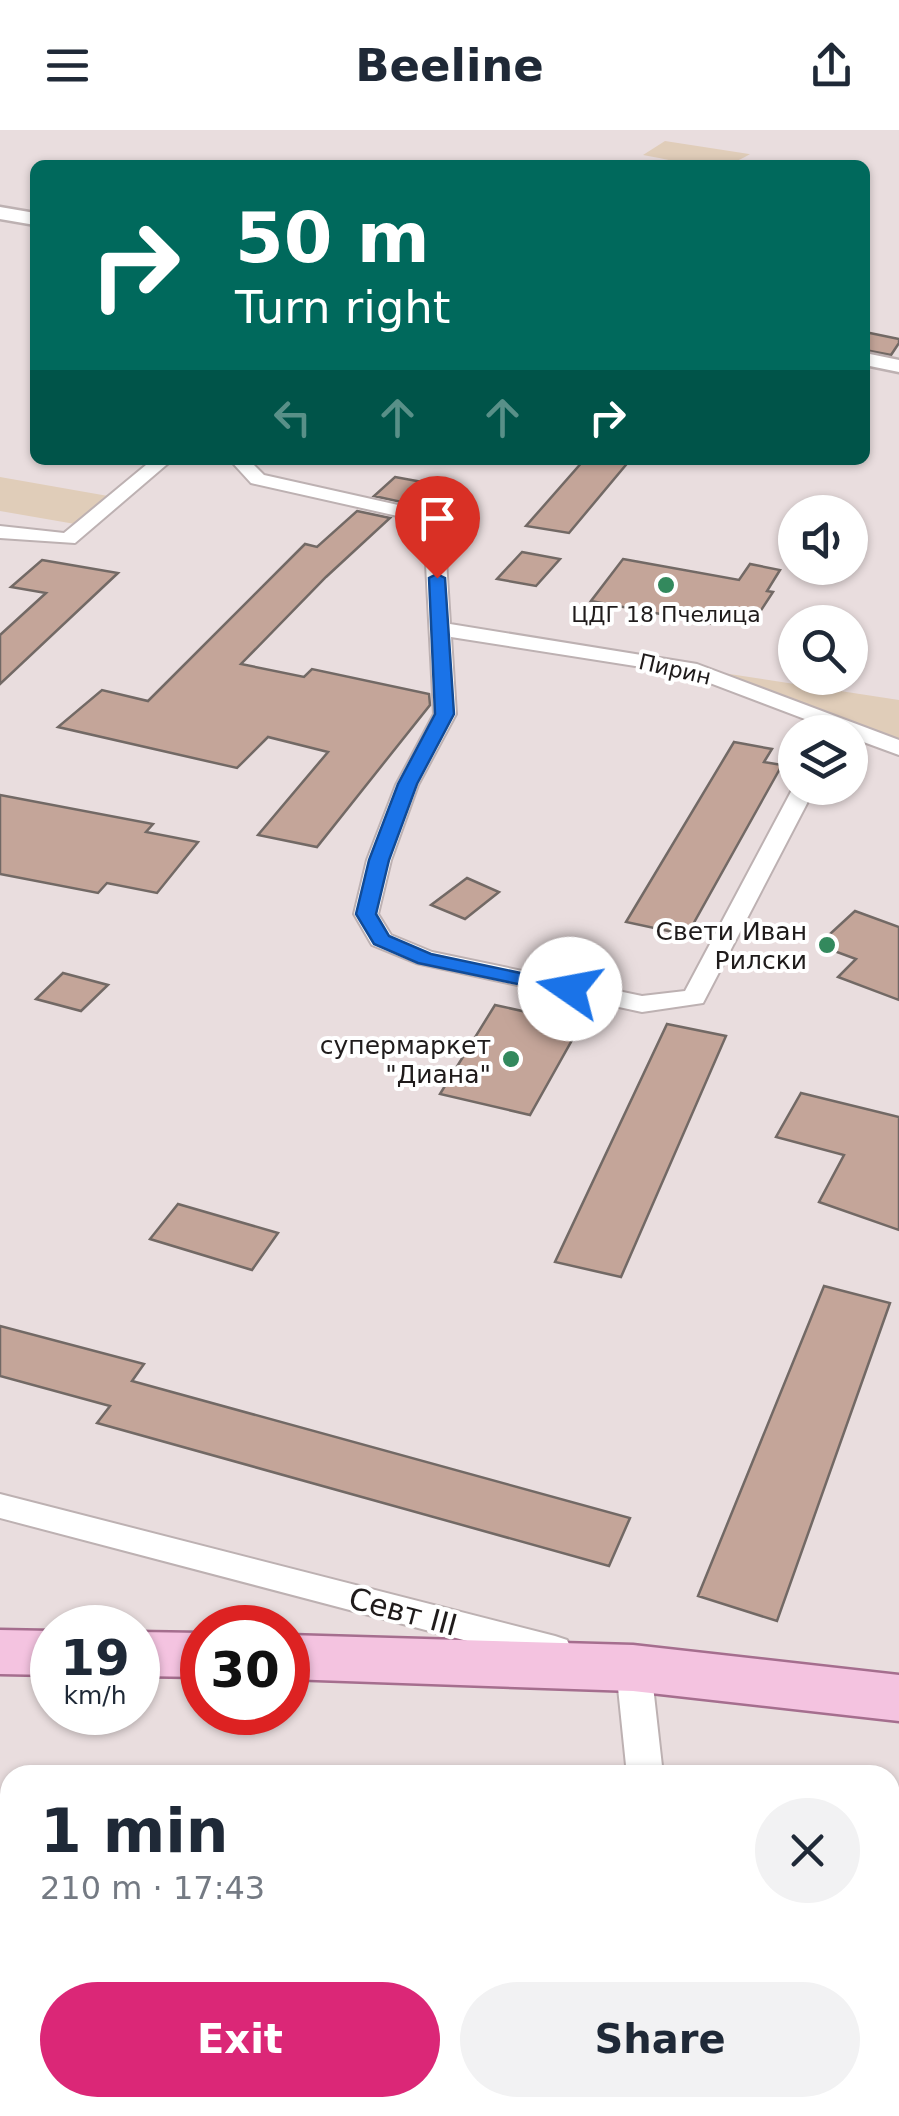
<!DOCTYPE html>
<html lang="en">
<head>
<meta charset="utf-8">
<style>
	body { margin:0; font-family:"DejaVu Sans",sans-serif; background:#f2f2f3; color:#1f2937; height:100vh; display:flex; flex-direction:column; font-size:38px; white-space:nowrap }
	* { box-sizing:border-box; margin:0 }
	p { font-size:32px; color:#747a83 }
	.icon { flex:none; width:55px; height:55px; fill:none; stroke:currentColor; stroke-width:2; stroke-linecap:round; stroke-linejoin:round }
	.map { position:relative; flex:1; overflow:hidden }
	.sheet { position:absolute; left:0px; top:1635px; width:900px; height:352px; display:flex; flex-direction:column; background:#fff; border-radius:30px 30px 0 0; box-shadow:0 2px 8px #0004 }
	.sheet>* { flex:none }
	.guide { position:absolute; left:30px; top:30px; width:840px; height:305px; border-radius:15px; box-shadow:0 2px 8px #0004; background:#00695c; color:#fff; overflow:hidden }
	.buttons { position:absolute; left:778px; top:365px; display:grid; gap:20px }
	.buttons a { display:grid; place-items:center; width:90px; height:90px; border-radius:50%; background:#fff; box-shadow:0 2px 8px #0004; font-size:50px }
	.speed { position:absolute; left:30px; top:1475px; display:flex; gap:20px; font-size:50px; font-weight:700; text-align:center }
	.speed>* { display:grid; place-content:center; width:130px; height:130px; border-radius:50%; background:#fff; box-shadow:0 2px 8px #0004; line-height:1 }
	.speed small { font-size:25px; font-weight:400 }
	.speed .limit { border:15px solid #d22; background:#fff; color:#111 }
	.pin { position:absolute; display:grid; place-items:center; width:85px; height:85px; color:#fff; margin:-102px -42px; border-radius:50% 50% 50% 0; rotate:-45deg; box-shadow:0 0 10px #0007 }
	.pin .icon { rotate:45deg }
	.me { position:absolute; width:110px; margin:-55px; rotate:282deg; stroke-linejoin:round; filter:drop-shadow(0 0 8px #0008) }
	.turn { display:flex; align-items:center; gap:35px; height:210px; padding:0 40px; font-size:45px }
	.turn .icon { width:130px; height:130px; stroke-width:2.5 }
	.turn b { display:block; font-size:70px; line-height:85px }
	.lanes { display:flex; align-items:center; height:95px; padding:0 40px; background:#0003; justify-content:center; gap:50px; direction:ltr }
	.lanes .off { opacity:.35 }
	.round { display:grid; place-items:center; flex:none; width:105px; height:105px; border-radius:52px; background:#f2f2f3 }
	.headline { display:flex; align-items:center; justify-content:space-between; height:170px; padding:0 40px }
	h1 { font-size:60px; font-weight:700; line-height:75px }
	.cta { display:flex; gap:20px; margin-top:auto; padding:20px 40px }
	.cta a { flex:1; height:115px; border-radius:60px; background:#db2777; color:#fff; font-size:40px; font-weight:700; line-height:115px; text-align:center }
	.cta a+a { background:#f2f2f3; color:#1f2937 }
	header { display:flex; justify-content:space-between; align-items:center; height:130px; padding:0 40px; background:#fff; font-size:45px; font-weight:700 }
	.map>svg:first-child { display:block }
	.green { fill:#e0cdb9 }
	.building { fill:#c4a599; stroke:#726965; stroke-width:2.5 }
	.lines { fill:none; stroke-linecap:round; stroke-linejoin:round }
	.minor-casing { stroke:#bdb1b2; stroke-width:4 }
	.tertiary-casing { stroke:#bdb1b2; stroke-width:5 }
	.primary-casing { stroke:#a56e8e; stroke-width:5 }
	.minor { fill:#fff; fill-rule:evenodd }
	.tertiary { fill:#fff; fill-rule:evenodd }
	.primary { fill:#f4c3e0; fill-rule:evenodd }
	.route { fill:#1a73e8; stroke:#114b97; stroke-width:2.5 }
	.poi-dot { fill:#33895d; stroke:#fff; stroke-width:4 }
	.labels { text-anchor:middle; stroke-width:8; stroke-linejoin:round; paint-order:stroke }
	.far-poi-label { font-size:22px; fill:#1f1b1b; stroke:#fff }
	.far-street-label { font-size:22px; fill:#1f1b1b; stroke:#fff }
	.poi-label { font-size:25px; fill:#1f1b1b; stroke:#fff; text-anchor:end }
	.near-street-label { font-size:30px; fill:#1f1b1b; stroke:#fff }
</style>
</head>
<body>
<header><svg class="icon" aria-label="menu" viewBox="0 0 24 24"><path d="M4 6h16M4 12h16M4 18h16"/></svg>Beeline<svg class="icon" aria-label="share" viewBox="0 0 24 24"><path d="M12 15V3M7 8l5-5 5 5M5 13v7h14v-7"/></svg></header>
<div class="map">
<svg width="899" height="1986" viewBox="0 0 899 1986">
	<rect width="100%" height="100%" fill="#e9ddde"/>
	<path class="green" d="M665 11 749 24H750C719 45 678 31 643 25Z
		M0 347 108 366 75 394 0 381Z
		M690 538 899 570V618Z"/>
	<path class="building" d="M865 202 899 209V213L891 225 865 220Z
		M584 330H630L569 403 526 396Z
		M395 347 428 353 406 373 374 366Z
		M357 381 390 388 326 447 241 534 304 547 312 539 429 564 430 575 317 717 258 705 328 622 268 607 237 638 58 597 102 560 148 571 305 414 317 417Z
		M522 422 560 429 536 456 497 449Z
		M623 429 739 450 750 434 780 440 767 461 773 462 756 488 722 482 714 494 591 471Z
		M42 430 118 443 0 554V505L46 463 11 457Z
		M734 612 772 619 764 632 782 635 687 805 626 792Z
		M0 665 153 694 146 702 198 712 157 763 107 753 98 763 0 744Z
		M467 748 499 762 465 789 431 775Z
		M855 781 899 797V870L838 847 856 829 818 815Z
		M63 843 108 855 81 881 36 869Z
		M495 875 581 894 530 985 440 964Z
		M667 894 726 906 621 1147 555 1132Z
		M801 963 899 987V1100L819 1072 844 1025 776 1007Z
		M178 1074 278 1103 252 1140 150 1109Z
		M824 1156 890 1173 777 1491 698 1466Z
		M0 1196 144 1234 132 1251 630 1388 609 1436 97 1293 110 1276 0 1246Z"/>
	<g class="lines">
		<g class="minor-casing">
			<path id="minor" d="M152 330H172L75 413 0 408V396L64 403Z
				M230 330H249L264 345 416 379 445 414 450 494 697 534 899 610V625L850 607V602H839L686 544 451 507 456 584 418 655 391 730 378 784 391 805 432 822 642 866 685 861 793 658 795 655 815 658 703 873 642 882 416 833 372 815 354 784 367 730 396 655 434 584 425 415 402 387 251 353Z
				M0 1364 555 1506 567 1510 572 1520 567 1530 555 1534 0 1388Z
				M621 1522 645 1528 651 1538 663 1645H627L617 1548 609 1546 603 1536 609 1526Z
				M527 1978H569L565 1986H523Z"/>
		</g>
		<g class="tertiary-casing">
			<path id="tertiary" d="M0 77 35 83V95L0 89Z
				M865 223 899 230V242L865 235Z"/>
		</g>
		<g class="primary-casing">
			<path id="primary" d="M0 1500 52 1501V1545L0 1544Z
				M138 1502 202 1503V1547L138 1546Z
				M288 1505 633 1515 899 1545V1591L633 1561 288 1549Z"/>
		</g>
		<use href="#minor" class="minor"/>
		<use href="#tertiary" class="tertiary"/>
		<use href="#primary" class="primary"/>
	</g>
	<path class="route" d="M437 444 445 448 454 584 417 654 389 730 376 784 389 806 431 824 577 855 581 859 577 863 570 865 418 833 374 814 356 784 369 730 398 654 435 584 429 448Z"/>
	<g class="poi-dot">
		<circle cx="666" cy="455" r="10"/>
		<circle cx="827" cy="815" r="10"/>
		<circle cx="511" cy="929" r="10"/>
	</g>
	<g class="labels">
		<g class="far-poi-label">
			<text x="666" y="492">ЦДГ 18 Пчелица</text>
		</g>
		<g class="far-street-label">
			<text transform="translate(675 539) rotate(13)" y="8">Пирин</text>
		</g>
		<g class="poi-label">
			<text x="807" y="810">Свети Иван<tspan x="807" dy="29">Рилски</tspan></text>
			<text x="491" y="924">супермаркет<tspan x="491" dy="29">"Диана"</tspan></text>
		</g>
		<g class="near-street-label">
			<text transform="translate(403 1482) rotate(15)" y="10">Севт III</text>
		</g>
	</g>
</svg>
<div class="buttons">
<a><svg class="icon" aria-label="sound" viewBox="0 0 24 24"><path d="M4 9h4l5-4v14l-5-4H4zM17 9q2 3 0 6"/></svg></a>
<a><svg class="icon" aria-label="search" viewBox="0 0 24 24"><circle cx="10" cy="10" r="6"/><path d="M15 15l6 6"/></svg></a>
<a><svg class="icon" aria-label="layers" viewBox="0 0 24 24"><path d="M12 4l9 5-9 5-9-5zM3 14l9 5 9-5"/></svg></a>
</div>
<div class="speed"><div>19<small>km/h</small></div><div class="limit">30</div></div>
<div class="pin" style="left:437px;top:448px;background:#d93025"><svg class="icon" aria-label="arrive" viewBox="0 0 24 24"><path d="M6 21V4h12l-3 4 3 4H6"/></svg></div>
<svg class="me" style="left:570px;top:859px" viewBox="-20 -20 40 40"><circle r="19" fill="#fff"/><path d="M0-13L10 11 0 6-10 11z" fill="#1a73e8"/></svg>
<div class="guide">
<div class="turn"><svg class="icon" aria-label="right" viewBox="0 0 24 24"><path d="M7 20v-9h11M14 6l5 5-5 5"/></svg><div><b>50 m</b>Turn right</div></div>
<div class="lanes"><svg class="icon off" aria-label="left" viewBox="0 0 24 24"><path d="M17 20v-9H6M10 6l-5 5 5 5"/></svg><svg class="icon off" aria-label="ahead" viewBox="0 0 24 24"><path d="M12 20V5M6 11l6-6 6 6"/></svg><svg class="icon off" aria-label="ahead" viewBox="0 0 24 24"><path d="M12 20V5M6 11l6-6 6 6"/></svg><svg class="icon" aria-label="right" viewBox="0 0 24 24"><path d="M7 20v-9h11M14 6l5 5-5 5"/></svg></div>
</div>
<section class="sheet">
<div class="headline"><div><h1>1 min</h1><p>210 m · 17:43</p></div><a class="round"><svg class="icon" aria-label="close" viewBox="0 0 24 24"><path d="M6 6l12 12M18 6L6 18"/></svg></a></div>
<div class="cta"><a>Exit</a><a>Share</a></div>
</section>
</div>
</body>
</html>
